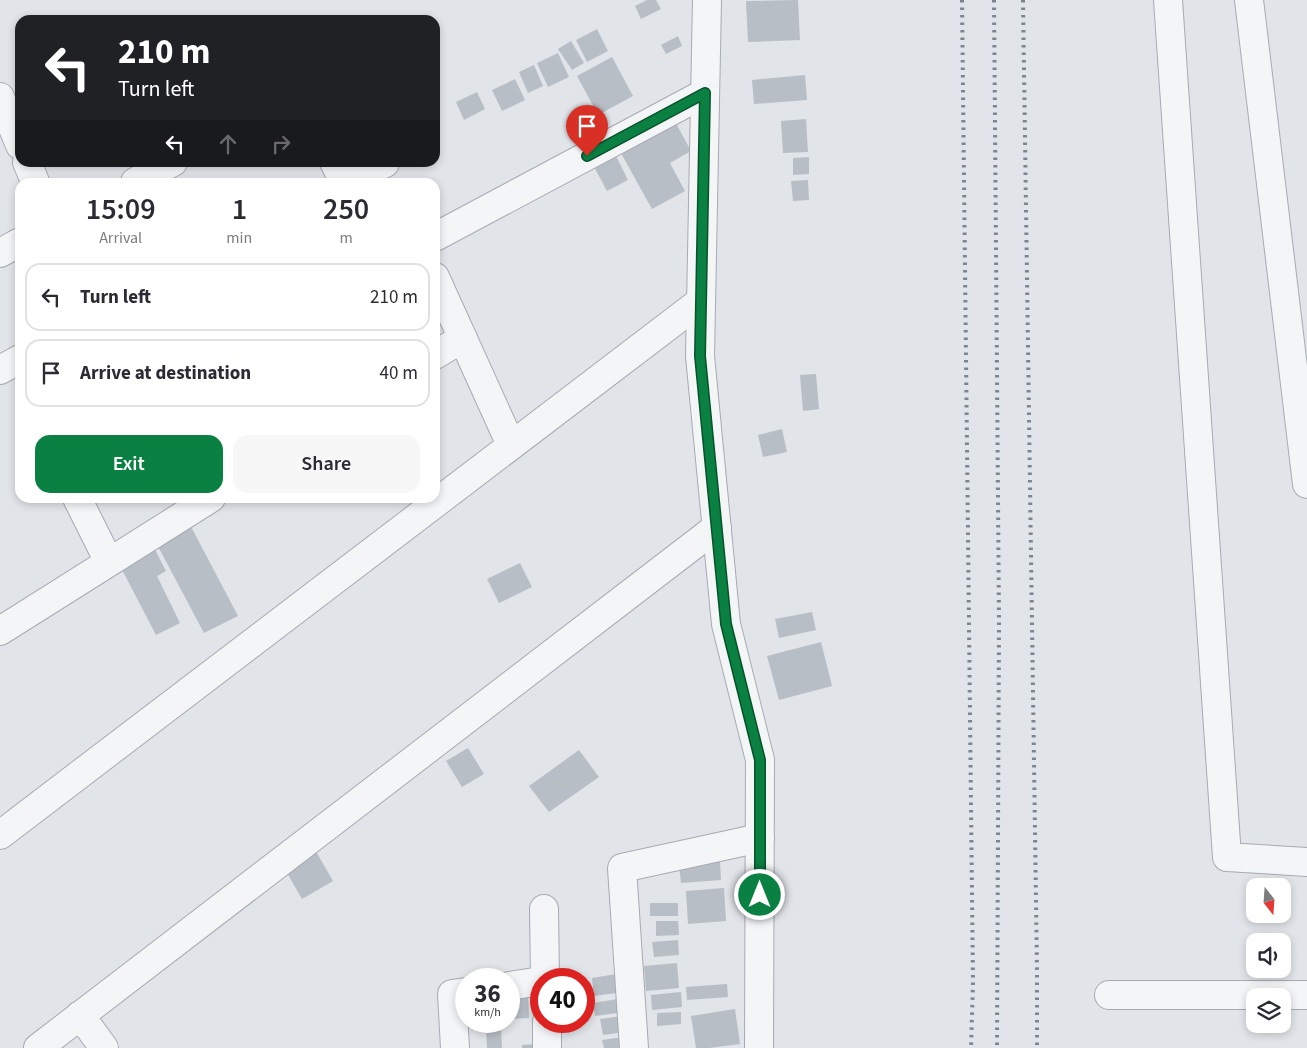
<!DOCTYPE html>
<html lang="en">
<head>
<meta charset="utf-8">
<style>
	body { margin:0; font-family:"Source Sans 3",sans-serif; background:#f7f7f7; color:#2b2b33; height:100vh; display:flex; flex-direction:column; font-size:19px; white-space:nowrap }
	* { box-sizing:border-box; margin:0 }
	p { font-size:16px; color:#7c7c81 }
	.icon { flex:none; width:28px; height:28px; fill:none; stroke:currentColor; stroke-width:2; stroke-linecap:round; stroke-linejoin:round }
	.map { position:relative; flex:1; overflow:hidden }
	.drawer { position:absolute; left:15px; top:178px; width:425px; height:325px; display:flex; flex-direction:column; background:#fff; border-radius:15px; box-shadow:0 2px 8px #0003 }
	.drawer>* { flex:none }
	.guide { position:absolute; left:15px; top:15px; width:425px; height:152px; border-radius:15px; box-shadow:0 2px 8px #0003; background:#202124; color:#fff; overflow:hidden }
	.needle { width:32px; rotate:163deg }
	.buttons { position:absolute; left:1246px; top:878px; display:grid; gap:10px }
	.buttons a { display:grid; place-items:center; width:45px; height:45px; border-radius:10px; background:#fff; box-shadow:0 2px 8px #0003; font-size:25px }
	.speed { position:absolute; left:455px; top:968px; display:flex; gap:10px; font-size:25px; font-weight:700; text-align:center }
	.speed>* { display:grid; place-content:center; width:65px; height:65px; border-radius:50%; background:#fff; box-shadow:0 2px 8px #0003; line-height:1 }
	.speed small { font-size:12px; font-weight:400 }
	.speed .limit { border:8px solid #d22; background:#fff; color:#111 }
	.pin { position:absolute; display:grid; place-items:center; width:42px; height:42px; color:#fff; margin:-51px -21px; border-radius:50% 50% 50% 0; rotate:-45deg; box-shadow:0 0 5px #0007 }
	.pin .icon { rotate:45deg }
	.me { position:absolute; width:55px; margin:-28px; rotate:0deg; stroke-linejoin:round; filter:drop-shadow(0 0 4px #0008) }
	.turn { display:flex; align-items:center; gap:18px; height:105px; padding:0 20px; font-size:22px }
	.turn .icon { width:65px; height:65px; stroke-width:2.5 }
	.turn b { display:block; font-size:35px; line-height:42px }
	.lanes { display:flex; align-items:center; height:48px; padding:0 20px; background:#0003; justify-content:center; gap:25px; direction:ltr }
	.lanes .off { opacity:.35 }
	.eta { display:flex; justify-content:space-evenly; align-items:center; height:85px; text-align:center }
	.eta b { font-size:30px; font-weight:600; line-height:35px }
	.cta { display:flex; gap:10px; margin-top:auto; padding:10px 20px }
	.cta a { flex:1; height:58px; border-radius:15px; background:#0b8043; color:#fff; font-size:20px; font-weight:600; line-height:58px; text-align:center }
	.cta a+a { background:#f7f7f7; color:#2b2b33 }
	ul { padding:0; list-style:none }
	li { display:flex; align-items:center; gap:15px; height:68px; margin:0 10px 8px; padding:0 10px; border:2px solid #e1e1e2; border-radius:15px }
	li div { flex:1 }
	li b { display:block; font-size:19px }
	li em { font-style:normal }
	.map>svg:first-child { display:block }
	.building { fill:#b8bec5 }
	.lines { fill:none; stroke-linecap:round; stroke-linejoin:round }
	.minor-casing { stroke:#a6abb3; stroke-width:30 }
	.tertiary-casing { stroke:#a6abb3; stroke-width:30 }
	.minor { stroke:#f3f5f7; stroke-width:28 }
	.tertiary { stroke:#f3f5f7; stroke-width:28 }
	.rail { stroke:#7b8592; stroke-width:4; stroke-dasharray:2.5 5; stroke-linecap:butt }
	.route-casing { stroke:#07532c; stroke-width:12 }
	.route { stroke:#0b8043; stroke-width:9 }
</style>
</head>
<body>
<div class="map">
<svg width="1307" height="1048" viewBox="0 0 1307 1048">
	<rect width="100%" height="100%" fill="#e1e4e9"/>
	<path class="building" d="M647 0H656L661 9 641 19 635 6Z
		M798 0 800 40 748 42 746 1Z
		M597 29 608 51 587 62 576 40Z
		M678 36 682 46 666 54 661 45Z
		M571 41 584 63 572 70 558 49Z
		M558 53 569 77 548 87 537 63Z
		M612 57 633 96 598 115 577 76Z
		M534 65 543 86 528 93 519 72Z
		M805 75 807 100 754 104 752 80Z
		M515 79 525 100 502 111 492 90Z
		M477 92 485 109 464 120 456 102Z
		M589 105 597 120 578 130 571 115Z
		M672 116 691 151 670 163 685 191 652 209 617 146Z
		M806 119 808 152 783 153 781 121Z
		M614 152 628 180 607 191 592 163Z
		M809 157V174L793 175V158Z
		M808 180 809 200 793 201 791 181Z
		M816 374 819 409 803 411 800 375Z
		M782 429 787 452 763 457 758 435Z
		M187 519 238 616 204 633 153 537Z
		M151 542 166 571 157 576 180 623 156 635 117 560Z
		M520 563 532 587 499 603 487 579Z
		M812 612 816 630 779 638 775 619Z
		M821 642 832 686 779 700 767 656Z
		M468 748 484 774 462 787 446 761Z
		M579 750 599 777 549 812 529 786Z
		M314 848 333 881 302 899 283 866Z
		M720 862 721 880 681 883 679 865Z
		M724 888 726 921 688 924 686 891Z
		M650 903H678V916H650Z
		M656 921H678L679 935 656 936Z
		M678 940 679 955 654 957 652 942Z
		M677 963 679 988 646 991 644 966Z
		M622 973 624 992 594 996 592 978Z
		M727 984 728 997 687 1000 686 987Z
		M681 992 682 1007 652 1010 651 995Z
		M528 995 529 1018 509 1019V996Z
		M624 998 625 1012 595 1016 593 1003Z
		M584 1000H588L589 1021 584 1022Z
		M735 1009 740 1044 709 1048H696L691 1016Z
		M681 1012V1024L657 1026V1013Z
		M623 1016 625 1032 603 1035 600 1019Z
		M501 1028 502 1048H487L486 1029Z
		M623 1037 625 1048H604L602 1040Z
		M536 1044 537 1048H522V1045Z"/>
	<g class="lines">
		<g class="minor-casing">
			<path id="minor" d="M1168 0 1227 857 1307 862
				M1249 0 1307 484
				M0 97 20 145
				M27 162 35 182
				M334 162 344 182
				M135 182 173 162
				M349 182 385 163
				M435 237 705 93
				M0 253 20 242
				M435 277 511 445
				M435 355 463 338
				M0 370 20 359
				M77 498 109 562
				M0 631 211 498
				M0 835 701 301
				M544 909 545 979
				M509 986 541 981
				M1109 995H1307
				M80 1015 104 1048
				M547 1021V1048
				M38 1048 717 527
				M455 1048 452 994 466 992
				M634 1048 622 868 760 838"/>
		</g>
		<g class="tertiary-casing">
			<path id="tertiary" d="M707 0 700 356 726 624 760 760 759 1048"/>
		</g>
		<use href="#minor" class="minor"/>
		<use href="#tertiary" class="tertiary"/>
		<path class="rail" d="M962 0 973 983 971 1048
			M994 0 999 622 997 1048
			M1023 0 1037 970V1048"/>
	</g>
	<g class="lines">
		<g class="route-casing">
			<path id="route" d="M587 156 705 93 700 356 726 624 760 760V895"/>
		</g>
		<use href="#route" class="route"/>
	</g>
</svg>
<div class="buttons">
<a><svg class="needle" viewBox="-14 -14 28 28"><path d="M0-13l5 13h-10z" fill="#e53935"/><path d="M0 13l5-13h-10z" fill="#7c7c81"/></svg></a>
<a><svg class="icon" aria-label="sound" viewBox="0 0 24 24"><path d="M4 9h4l5-4v14l-5-4H4zM17 9q2 3 0 6"/></svg></a>
<a><svg class="icon" aria-label="layers" viewBox="0 0 24 24"><path d="M12 4l9 5-9 5-9-5zM3 14l9 5 9-5"/></svg></a>
</div>
<div class="speed"><div>36<small>km/h</small></div><div class="limit">40</div></div>
<div class="pin" style="left:587px;top:156px;background:#d93025"><svg class="icon" aria-label="arrive" viewBox="0 0 24 24"><path d="M6 21V4h12l-3 4 3 4H6"/></svg></div>
<svg class="me" style="left:760px;top:895px" viewBox="-20 -20 40 40"><circle r="17" fill="#0b8043" stroke="#fff" stroke-width="3"/><path d="M0-11L8 9 0 5-8 9z" fill="#fff"/></svg>
<div class="guide">
<div class="turn"><svg class="icon" aria-label="left" viewBox="0 0 24 24"><path d="M17 20v-9H6M10 6l-5 5 5 5"/></svg><div><b>210 m</b>Turn left</div></div>
<div class="lanes"><svg class="icon" aria-label="left" viewBox="0 0 24 24"><path d="M17 20v-9H6M10 6l-5 5 5 5"/></svg><svg class="icon off" aria-label="ahead" viewBox="0 0 24 24"><path d="M12 20V5M6 11l6-6 6 6"/></svg><svg class="icon off" aria-label="right" viewBox="0 0 24 24"><path d="M7 20v-9h11M14 6l5 5-5 5"/></svg></div>
</div>
<section class="drawer">
<div class="eta">
<div><b>15:09</b><p>Arrival</p></div>
<div><b>1</b><p>min</p></div>
<div><b>250</b><p>m</p></div>
</div>
<ul>
<li><svg class="icon" aria-label="left" viewBox="0 0 24 24"><path d="M17 20v-9H6M10 6l-5 5 5 5"/></svg><div><b>Turn left</b></div><em>210 m</em></li>
<li><svg class="icon" aria-label="arrive" viewBox="0 0 24 24"><path d="M6 21V4h12l-3 4 3 4H6"/></svg><div><b>Arrive at destination</b></div><em>40 m</em></li>
</ul>
<div class="cta"><a>Exit</a><a>Share</a></div>
</section>
</div>
</body>
</html>
